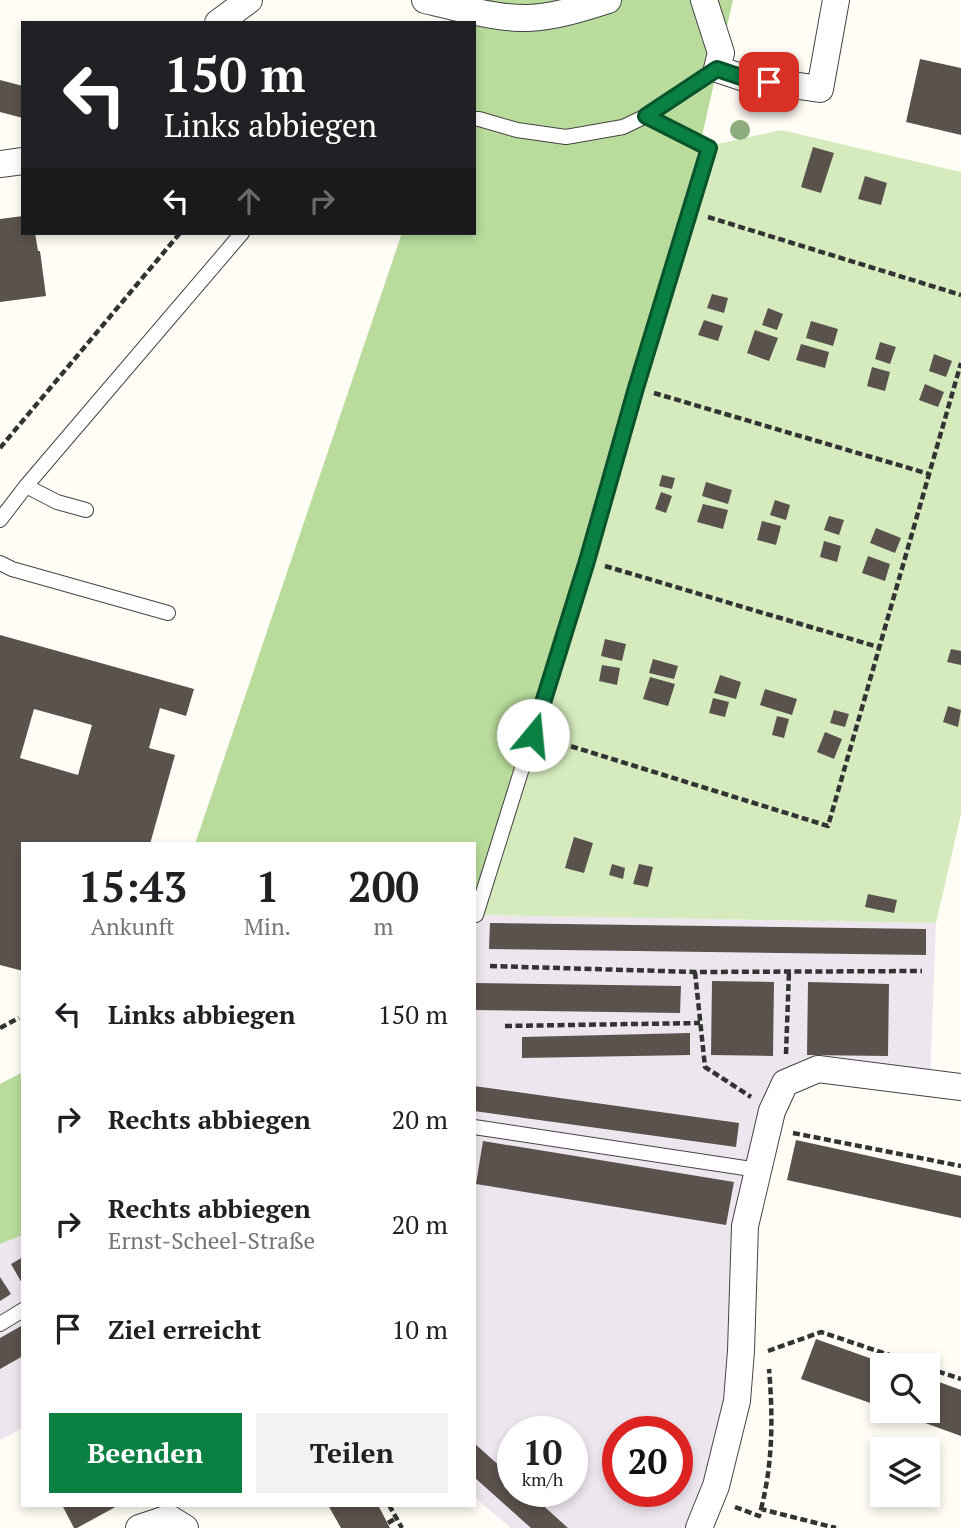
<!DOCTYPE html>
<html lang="de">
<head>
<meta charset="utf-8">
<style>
	body { margin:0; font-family:"PT Serif",serif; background:#f2f2f2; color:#202124; height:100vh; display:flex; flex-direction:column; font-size:26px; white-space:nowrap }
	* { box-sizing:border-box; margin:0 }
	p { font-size:23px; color:#757577 }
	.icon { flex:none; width:38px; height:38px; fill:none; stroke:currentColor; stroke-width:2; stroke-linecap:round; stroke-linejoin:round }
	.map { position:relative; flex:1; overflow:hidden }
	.drawer { position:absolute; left:21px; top:842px; width:455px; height:665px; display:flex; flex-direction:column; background:#fff; border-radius:0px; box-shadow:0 4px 10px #0003 }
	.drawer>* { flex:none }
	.guide { position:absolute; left:21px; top:21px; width:455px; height:214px; border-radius:0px; box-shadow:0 4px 10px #0003; background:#202124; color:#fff; overflow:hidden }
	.tools { position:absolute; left:870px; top:1353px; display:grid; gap:14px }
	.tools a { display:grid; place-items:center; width:70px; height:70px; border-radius:0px; background:#fff; box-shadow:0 4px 10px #0003; font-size:35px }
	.speed { position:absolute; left:497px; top:1416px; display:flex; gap:14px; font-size:35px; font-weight:700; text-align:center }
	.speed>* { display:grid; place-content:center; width:91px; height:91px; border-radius:50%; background:#fff; box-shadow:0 4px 10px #0003; line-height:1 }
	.speed small { font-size:18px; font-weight:400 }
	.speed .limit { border:10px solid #d22; background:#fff; color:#111 }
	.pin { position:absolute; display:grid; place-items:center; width:60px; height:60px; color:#fff; margin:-30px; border-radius:14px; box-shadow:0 4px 10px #0006 }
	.me { position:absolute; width:77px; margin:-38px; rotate:17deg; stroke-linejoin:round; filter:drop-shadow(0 0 5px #0008) }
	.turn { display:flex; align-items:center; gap:24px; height:147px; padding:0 28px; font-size:32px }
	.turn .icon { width:91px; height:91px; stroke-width:2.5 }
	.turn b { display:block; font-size:49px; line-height:60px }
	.lanes { display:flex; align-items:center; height:66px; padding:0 28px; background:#0003; justify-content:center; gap:35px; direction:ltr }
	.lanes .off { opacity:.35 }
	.eta { display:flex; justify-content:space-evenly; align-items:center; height:119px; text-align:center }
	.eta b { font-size:42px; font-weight:600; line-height:49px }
	.cta { display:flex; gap:14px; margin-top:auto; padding:14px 28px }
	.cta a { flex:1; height:80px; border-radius:0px; background:#0b8043; color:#fff; font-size:28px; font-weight:600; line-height:80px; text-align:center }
	.cta a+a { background:#f2f2f2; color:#202124 }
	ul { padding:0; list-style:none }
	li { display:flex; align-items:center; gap:21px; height:105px; padding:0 28px }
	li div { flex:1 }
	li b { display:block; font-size:26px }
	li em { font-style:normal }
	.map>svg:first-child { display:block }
	.industrial { fill:#eee6ef; fill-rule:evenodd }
	.green { fill:#d5ebbd }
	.forest { fill:#b9dc9c }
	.building { fill:#5a524d; fill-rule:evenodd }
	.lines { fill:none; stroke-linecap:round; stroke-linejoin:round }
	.lane-casing { stroke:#444; stroke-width:16 }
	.street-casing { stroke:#444; stroke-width:28 }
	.path { stroke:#333; stroke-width:4.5; stroke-dasharray:7 3.5; stroke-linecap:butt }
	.lane { stroke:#fff; stroke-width:14 }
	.street { stroke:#fff; stroke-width:26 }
	.tree { fill:#8dad7f }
	.route-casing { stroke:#07532c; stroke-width:18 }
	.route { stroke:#0b8043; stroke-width:12 }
</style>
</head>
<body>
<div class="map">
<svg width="961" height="1528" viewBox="0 0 961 1528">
	<rect width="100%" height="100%" fill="#fffdf5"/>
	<path class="industrial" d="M476 915 936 923 930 1083 818 1069 772 1111 741 1351 699 1528H511L474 1497V921ZM513 1432H572V1491H513ZM618 1432H677V1491H618Z
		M23 1235V1428L0 1440V1244Z"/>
	<path class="green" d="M781 130 961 172V814L936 923 476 915 699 148Z"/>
	<path class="forest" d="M484 0H733L699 149 474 921V844H195L402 233H474V26Z
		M23 1072V1235L0 1244V1084Z"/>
	<path class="building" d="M920 59 961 68V135L906 122Z
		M0 80 23 86V118L0 112Z
		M813 147 834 153 821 193 801 187Z
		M865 176 887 183 881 205 858 199Z
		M23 216V233H35L38 251H40L46 296 0 302V219Z
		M712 294 728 298 724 313 707 308Z
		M768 308 783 314 777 330 762 325Z
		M704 320 723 326 718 341 698 335Z
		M811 321 838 329 833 346 806 338Z
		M755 330 778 338 769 361 747 353Z
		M880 342 896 347 890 364 875 359Z
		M801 344 829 352 825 368 796 360Z
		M934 354 952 361 946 377 929 371Z
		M872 367 890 372 885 391 867 386Z
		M925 384 944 392 938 407 919 400Z
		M662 475 675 478 672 489 659 486Z
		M706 482 732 490 728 504 702 496Z
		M661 492 672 496 666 513 655 509Z
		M775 500 790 505 786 520 770 515Z
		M703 504 728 510 723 529 697 522Z
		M829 516 844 520 839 535 824 530Z
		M762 521 781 526 776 545 757 540Z
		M876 528 901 538 895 553 870 543Z
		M824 541 841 546 837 562 820 557Z
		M868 556 890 564 885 581 862 573Z
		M0 635 194 689 186 716 160 708 149 748 175 755 150 844H23V971L0 965ZM34 709 92 725 78 775 20 758Z
		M605 639 626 644 622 661 601 656Z
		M951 649 961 651V665L947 662Z
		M653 659 678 666 674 679 649 673Z
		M602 665 620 668 617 685 599 681Z
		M720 675 741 682 736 699 714 693Z
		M650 677 675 684 668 706 643 699Z
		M765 689 797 699 792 715 760 705Z
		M713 698 729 702 725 717 709 713Z
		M948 706 961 710 958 727 943 722Z
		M834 710 849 714 845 727 830 723Z
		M777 716 789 719 784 738 772 735Z
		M825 732 842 739 834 759 817 752Z
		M574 837 593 843 584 873 565 868Z
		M612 864 625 868 623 879 609 875Z
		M639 864 653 867 648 887 633 884Z
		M868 894 897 900 894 913 865 907Z
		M490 923 926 929V955L489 949Z
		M712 981 774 982 773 1056 711 1055Z
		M808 982 889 984 888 1056 807 1055Z
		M474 983 681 986 680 1013 474 1010Z
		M690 1033V1055L522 1058V1037Z
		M474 1086 739 1123 736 1147 474 1111Z
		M796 1140 961 1176V1218L787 1180Z
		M483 1141 734 1182 726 1225 476 1184Z
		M23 1257V1285L11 1264Z
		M0 1277 11 1294 0 1301Z
		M23 1325V1356L0 1369V1338Z
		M816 1339 889 1365H882V1407L801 1379Z
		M928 1378 961 1390V1436L892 1411 928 1410Z
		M474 1443 513 1478V1491H527L568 1528H531L474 1477Z
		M62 1505H119L77 1528H74Z
		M328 1505H378L390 1528H341Z"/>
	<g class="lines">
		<g class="lane-casing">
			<path id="lane" d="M474 119H479L517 130 566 137 623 127 646 116 717 69
				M26 486 57 502 86 510
				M0 520 26 486 242 233
				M0 563 12 569 168 613
				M476 915 587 561 636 388 709 148 646 116
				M474 1127 758 1170
				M0 1324 23 1310"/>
		</g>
		<g class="street-casing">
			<path id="street" d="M425 0C454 7 499 19 528 18 555 17 583 8 608 0
				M704 0 721 53 717 69 744 78 820 89 836 0
				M218 23 249 0
				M0 164 23 161
				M139 1528 169 1518 185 1528
				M699 1528 716 1486 737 1401 741 1351 745 1226 772 1111 785 1083 818 1069 961 1087"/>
		</g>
		<path class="path" d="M708 217 961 295
			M654 393 929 474
			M0 448 180 233
			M605 566 878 647
			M551 740 828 826 961 363
			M490 966 695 972 922 971
			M695 972 705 1067 751 1097
			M505 1026 700 1023
			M0 1028 19 1018
			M786 1054 789 971
			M793 1133 961 1166
			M768 1351 821 1332 919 1365
			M928 1368 961 1379
			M389 1505 402 1528
			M735 1507 759 1516 761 1509 836 1528
			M761 1509C773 1463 773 1416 769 1369
			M388 1523 396 1518"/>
		<use href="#lane" class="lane"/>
		<use href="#street" class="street"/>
	</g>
	<circle class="tree" cx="740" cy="130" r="10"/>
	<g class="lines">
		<g class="route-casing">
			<path id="route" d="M533 735 587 561 636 388 709 148 646 116 717 69 744 78 769 82"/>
		</g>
		<use href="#route" class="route"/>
	</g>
</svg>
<div class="tools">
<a><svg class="icon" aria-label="search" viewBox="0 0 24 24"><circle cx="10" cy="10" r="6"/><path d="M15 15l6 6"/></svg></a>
<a><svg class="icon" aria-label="layers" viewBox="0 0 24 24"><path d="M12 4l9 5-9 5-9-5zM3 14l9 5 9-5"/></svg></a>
</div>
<div class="speed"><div>10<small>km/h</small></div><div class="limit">20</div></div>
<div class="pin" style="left:769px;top:82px;background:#d93025"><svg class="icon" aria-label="arrive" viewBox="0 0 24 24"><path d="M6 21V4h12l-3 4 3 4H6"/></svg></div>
<svg class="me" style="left:533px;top:735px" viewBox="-20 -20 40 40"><circle r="19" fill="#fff"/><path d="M0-13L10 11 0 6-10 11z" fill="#0b8043"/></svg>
<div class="guide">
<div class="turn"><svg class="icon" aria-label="left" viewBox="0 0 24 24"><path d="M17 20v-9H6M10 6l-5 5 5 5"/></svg><div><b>150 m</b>Links abbiegen</div></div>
<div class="lanes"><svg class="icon" aria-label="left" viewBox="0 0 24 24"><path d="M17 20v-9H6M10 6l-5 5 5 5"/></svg><svg class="icon off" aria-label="ahead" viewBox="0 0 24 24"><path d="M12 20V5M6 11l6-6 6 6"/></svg><svg class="icon off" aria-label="right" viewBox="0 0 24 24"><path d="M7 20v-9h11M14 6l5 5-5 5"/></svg></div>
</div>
<section class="drawer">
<div class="eta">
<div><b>15:43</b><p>Ankunft</p></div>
<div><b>1</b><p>Min.</p></div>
<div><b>200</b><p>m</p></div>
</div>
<ul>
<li><svg class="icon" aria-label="left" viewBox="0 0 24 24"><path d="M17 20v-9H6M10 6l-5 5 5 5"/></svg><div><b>Links abbiegen</b></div><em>150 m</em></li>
<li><svg class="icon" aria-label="right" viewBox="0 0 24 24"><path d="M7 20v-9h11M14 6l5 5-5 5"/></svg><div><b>Rechts abbiegen</b></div><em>20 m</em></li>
<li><svg class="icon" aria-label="right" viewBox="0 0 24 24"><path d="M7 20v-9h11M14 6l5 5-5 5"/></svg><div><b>Rechts abbiegen</b><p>Ernst-Scheel-Straße</p></div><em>20 m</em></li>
<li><svg class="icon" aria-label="arrive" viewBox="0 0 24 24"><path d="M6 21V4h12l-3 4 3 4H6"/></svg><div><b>Ziel erreicht</b></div><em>10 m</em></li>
</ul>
<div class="cta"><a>Beenden</a><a>Teilen</a></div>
</section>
</div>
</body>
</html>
